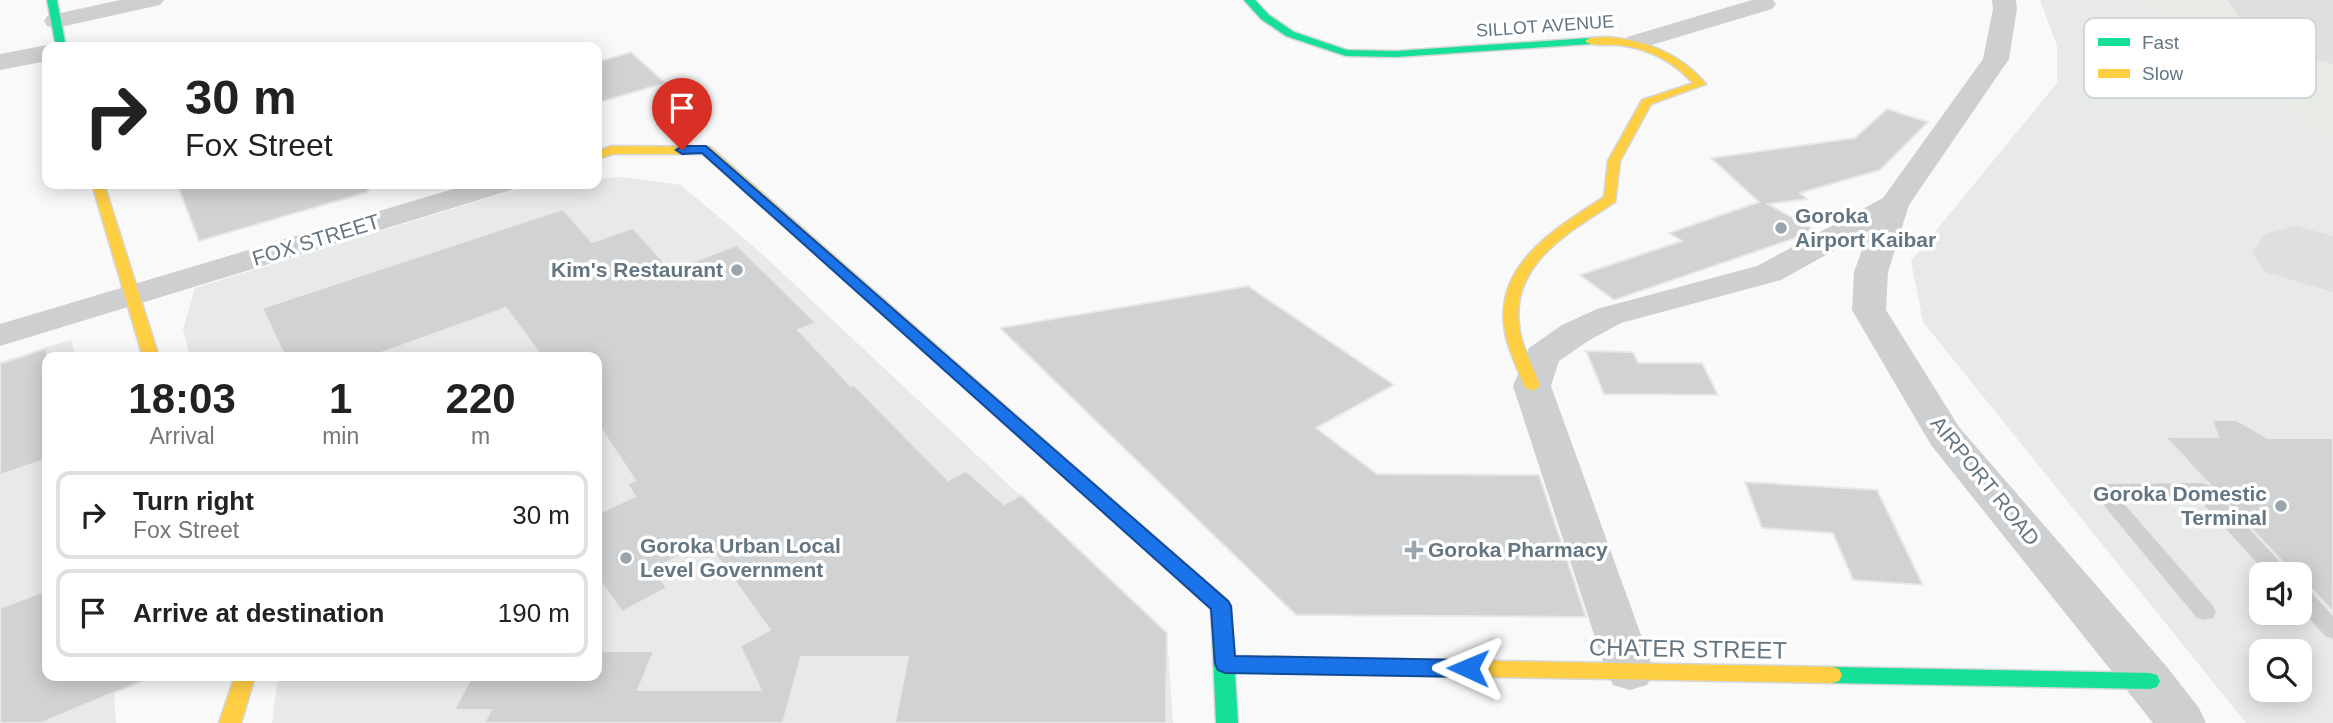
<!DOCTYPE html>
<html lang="en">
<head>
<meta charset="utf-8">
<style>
	body { margin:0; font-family:Helvetica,sans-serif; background:#f6f6f6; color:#222; height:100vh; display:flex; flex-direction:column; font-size:26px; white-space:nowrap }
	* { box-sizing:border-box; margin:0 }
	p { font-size:23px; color:#767676 }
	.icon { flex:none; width:38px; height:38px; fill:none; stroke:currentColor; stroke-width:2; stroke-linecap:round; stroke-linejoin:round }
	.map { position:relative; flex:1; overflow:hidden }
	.sheet { position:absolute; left:42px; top:352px; width:560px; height:329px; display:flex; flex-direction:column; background:#fff; border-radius:14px; box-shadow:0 4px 18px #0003 }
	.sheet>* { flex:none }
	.banner { position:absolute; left:42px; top:42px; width:560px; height:147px; border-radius:14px; box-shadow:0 4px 18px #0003; background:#fff; color:#222; overflow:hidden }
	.tools { position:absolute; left:2249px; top:562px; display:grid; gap:14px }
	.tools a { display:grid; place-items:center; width:63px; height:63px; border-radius:14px; background:#fff; box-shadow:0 4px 18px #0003; font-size:35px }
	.pin { position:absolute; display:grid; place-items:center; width:60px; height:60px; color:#fff; margin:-72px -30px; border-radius:50% 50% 50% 0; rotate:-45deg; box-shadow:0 0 7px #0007 }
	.pin .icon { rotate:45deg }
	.me { position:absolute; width:77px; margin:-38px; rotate:271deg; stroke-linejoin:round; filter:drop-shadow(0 0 5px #0008) }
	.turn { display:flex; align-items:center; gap:24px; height:147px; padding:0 28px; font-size:32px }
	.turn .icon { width:91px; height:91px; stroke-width:2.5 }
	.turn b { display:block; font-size:49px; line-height:60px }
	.eta { display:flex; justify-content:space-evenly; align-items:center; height:119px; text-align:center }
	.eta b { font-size:42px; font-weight:700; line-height:49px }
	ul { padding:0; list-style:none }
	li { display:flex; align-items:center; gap:21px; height:88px; margin:0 14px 10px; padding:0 14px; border:4px solid #e0e0e0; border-radius:14px }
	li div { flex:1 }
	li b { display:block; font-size:26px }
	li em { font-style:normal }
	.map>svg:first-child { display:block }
	.built { fill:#e8e9e9; fill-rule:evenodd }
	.green { fill:#e8ebe6 }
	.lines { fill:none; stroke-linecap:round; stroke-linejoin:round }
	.taxiway { fill:#dedfe0; fill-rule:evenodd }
	.runway { fill:#dedfe0; fill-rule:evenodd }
	.building { fill:#d0d2d3; stroke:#e8e8e8; stroke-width:2 }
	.fast-casing { stroke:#d5d6d7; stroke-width:3 }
	.slow-casing { stroke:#d5d6d7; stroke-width:3 }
	.lane { fill:#cecfd0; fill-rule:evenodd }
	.street { fill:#cecfd0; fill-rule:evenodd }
	.fast { fill:#16e098; fill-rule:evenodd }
	.slow { fill:#ffcf43; fill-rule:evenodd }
	.route { fill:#1a73e8; stroke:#114b97; stroke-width:2 }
	.poi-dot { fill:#99a4ac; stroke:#fff; stroke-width:2.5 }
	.labels { text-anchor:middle; stroke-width:7; stroke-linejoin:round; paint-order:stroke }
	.far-street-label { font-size:18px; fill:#657683; stroke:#fff }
	.poi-label { font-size:21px; font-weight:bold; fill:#657683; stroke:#fff; text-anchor:start }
	.street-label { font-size:21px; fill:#657683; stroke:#fff }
	.near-street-label { font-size:24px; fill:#657683; stroke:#fff }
	.key { fill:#fff; stroke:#d1d6da; stroke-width:2 }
	.key-label { font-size:19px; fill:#657683 }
</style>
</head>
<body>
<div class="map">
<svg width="2333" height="723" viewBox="0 0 2333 723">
	<rect width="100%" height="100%" fill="#f9f9f9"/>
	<path class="built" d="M2040 0H2333V723H2246L1923 322 1911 261 2057 83V46ZM2261 574H2300V612H2261ZM2261 651H2300V690H2261Z
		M622 177 681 185 761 253 1167 633 1173 723H272L278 676H597V357H190L183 330 195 288 534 184H597V179Z
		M71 340 76 357H47V676H113L116 723H0V362Z"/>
	<path class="green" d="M2140 0H2279L2333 30V140L2273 99 2241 68Z"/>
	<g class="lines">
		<path class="taxiway" d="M2296 226 2333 236V292L2265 272 2252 253 2265 234Z"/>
		<path class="runway" d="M2227 0H2333V64L2275 50 2251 34Z"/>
	</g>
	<path class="building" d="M631 52 665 83 597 103V62Z
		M1887 109 1928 122 1880 170 1800 193 1807 199 1768 204 1816 231 1614 300 1580 275 1682 241 1669 233 1759 202 1711 158 1855 138Z
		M177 184H367L368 192 199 241Z
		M563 209 592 242 633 228 671 270 737 245 816 323 798 330 851 386 854 385 948 480 966 471 1004 504 1021 495 1167 633 1166 723H895L908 657H801L783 723H484L491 710H454L472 676H597V651H654L638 690H761L740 646 770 630 707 543 653 569 667 588 622 612 597 576V514L635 496 627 484 635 480 597 423V357H542L506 308 370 357H285L262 308Z
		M1248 286 1394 385 1316 428 1377 474 1539 475 1586 617 1296 615 1000 328Z
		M47 348V459L0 475V364Z
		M1586 351 1633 352 1638 363H1702L1718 395 1604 394Z
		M2212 420H2236L2268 438H2333V612L2310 587 2304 585 2300 580V574H2294L2165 437H2218Z
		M1745 482 1877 490 1923 585 1853 580 1833 533 1762 528Z
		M47 590V676H154L41 723H0V608Z"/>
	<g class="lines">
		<g class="fast-casing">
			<path id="fast" d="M47 0H57L66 47H56Z
				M1244 0H1255L1269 15 1294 32 1347 50 1396 51 1590 38 1595 41 1590 44 1396 57 1346 56 1286 36 1261 19Z
				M1072 468 1078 470 1228 601 1231 606 1238 723H1216L1211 609 1066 478 1063 474 1066 470Z
				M1832 667 2150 673 2157 675 2160 681 2157 687 2150 689 1832 683 1825 681 1822 675 1825 669Z"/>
		</g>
		<g class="slow-casing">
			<path id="slow" d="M1606 37C1645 40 1680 53 1706 84L1651 104 1620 161 1615 202C1571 231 1511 263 1519 325 1521 346 1533 366 1540 386L1532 391 1524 386C1517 366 1506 346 1504 325 1497 262 1558 227 1604 197L1608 161 1642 100 1693 83C1673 61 1647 48 1618 45 1607 44 1593 47 1585 41L1590 38Z
				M612 146 710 147 1078 470 1081 474 1078 478H1066L703 154H613L597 159V151Z
				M92 184H104L159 357H143Z
				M1225 656 1832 667 1839 669 1842 675 1839 681 1832 683 1225 672 1218 670 1215 664 1218 658Z
				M235 676H255L241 723H219Z"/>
		</g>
		<path class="lane" d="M2202 483 2209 485 2291 574H2267L2197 497 2119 498 2213 606 2216 612 2213 618 2205 620 2197 618 2092 491 2095 486 2102 484Z
			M2300 587 2308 589 2333 616V639L2325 636 2300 608Z"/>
		<path class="street" d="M120 0H164L160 5 56 28 47 26 44 21 47 16Z
			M1752 0H1773L1776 4 1772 9 1645 47 1636 49 1627 47 1624 42 1627 37Z
			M1992 0H2016L2017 9 2009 59 1909 205 1888 272 1886 310 1959 427 2167 667 2199 708 2206 723H2153L1931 445 1852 310 1854 272 1869 231 1781 280 1621 323 1588 341 1559 361 1551 386 1654 671 1647 685 1630 690 1613 685 1606 671 1513 386 1529 348 1562 325 1597 309 1757 266 1883 198 1983 59 1993 9Z
			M47 45 54 47H47V61L0 70V54Z
			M470 184H516L512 190 0 346V324Z"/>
		<use href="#fast" class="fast"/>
		<use href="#slow" class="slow"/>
	</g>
	<path class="route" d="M706 146 1228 601 1231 606 1235 656 1468 660 1476 662 1479 668 1476 674 1468 677 1225 673 1218 670 1215 664 1211 609 702 153 682 154 676 150 682 146Z"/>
	<g class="poi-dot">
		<circle cx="1781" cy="228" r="7"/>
		<circle cx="737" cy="270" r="7"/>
		<circle cx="2281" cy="506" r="7"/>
		<path d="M1410.5 539.5h7v7h7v7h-7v7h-7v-7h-7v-7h7z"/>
		<circle cx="626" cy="558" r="7"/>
	</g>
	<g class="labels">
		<g class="far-street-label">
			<text transform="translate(1545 26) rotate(-4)" y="6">SILLOT AVENUE</text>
		</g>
		<g class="poi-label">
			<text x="1795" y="223">Goroka<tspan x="1795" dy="24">Airport Kaibar</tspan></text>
			<text x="723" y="277" text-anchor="end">Kim's Restaurant</text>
			<text x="2267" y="501" text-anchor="end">Goroka Domestic<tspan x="2267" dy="24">Terminal</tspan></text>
			<text x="640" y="553">Goroka Urban Local<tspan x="640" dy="24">Level Government</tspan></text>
			<text x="1428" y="557">Goroka Pharmacy</text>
		</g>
		<g class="street-label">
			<text transform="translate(316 240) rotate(-17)" y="7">FOX STREET</text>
			<text transform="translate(1985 481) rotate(51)" y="7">AIRPORT ROAD</text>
		</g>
		<g class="near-street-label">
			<text transform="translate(1688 649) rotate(1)" y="8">CHATER STREET</text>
		</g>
	</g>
	<rect x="2084" y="18" width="232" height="80" rx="10" class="key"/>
	<rect x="2098" y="38" width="32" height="8" fill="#16e098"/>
	<rect x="2098" y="69" width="32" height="9" fill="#ffcf43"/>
	<g class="key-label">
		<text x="2142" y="49">Fast</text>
		<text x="2142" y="80">Slow</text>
	</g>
</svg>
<div class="tools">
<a><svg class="icon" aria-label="sound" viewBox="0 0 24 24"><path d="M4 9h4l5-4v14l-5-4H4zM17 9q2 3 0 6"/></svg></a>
<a><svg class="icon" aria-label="search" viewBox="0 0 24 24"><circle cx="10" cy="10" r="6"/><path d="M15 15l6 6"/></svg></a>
</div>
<div class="pin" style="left:682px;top:150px;background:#d93025"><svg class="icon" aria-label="arrive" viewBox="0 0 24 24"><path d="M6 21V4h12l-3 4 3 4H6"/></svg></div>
<svg class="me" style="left:1468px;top:668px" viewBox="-20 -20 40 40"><path d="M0-17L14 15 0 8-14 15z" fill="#1a73e8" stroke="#fff" stroke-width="4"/></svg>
<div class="banner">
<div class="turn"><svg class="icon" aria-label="right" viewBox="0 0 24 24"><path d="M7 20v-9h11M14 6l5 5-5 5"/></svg><div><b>30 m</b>Fox Street</div></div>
</div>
<section class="sheet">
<div class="eta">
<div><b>18:03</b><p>Arrival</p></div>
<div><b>1</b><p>min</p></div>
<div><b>220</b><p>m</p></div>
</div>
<ul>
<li><svg class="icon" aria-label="right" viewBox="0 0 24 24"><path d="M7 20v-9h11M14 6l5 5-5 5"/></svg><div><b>Turn right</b><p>Fox Street</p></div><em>30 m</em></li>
<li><svg class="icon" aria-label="arrive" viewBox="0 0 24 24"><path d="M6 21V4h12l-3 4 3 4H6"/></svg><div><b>Arrive at destination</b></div><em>190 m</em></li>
</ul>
</section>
</div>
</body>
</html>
